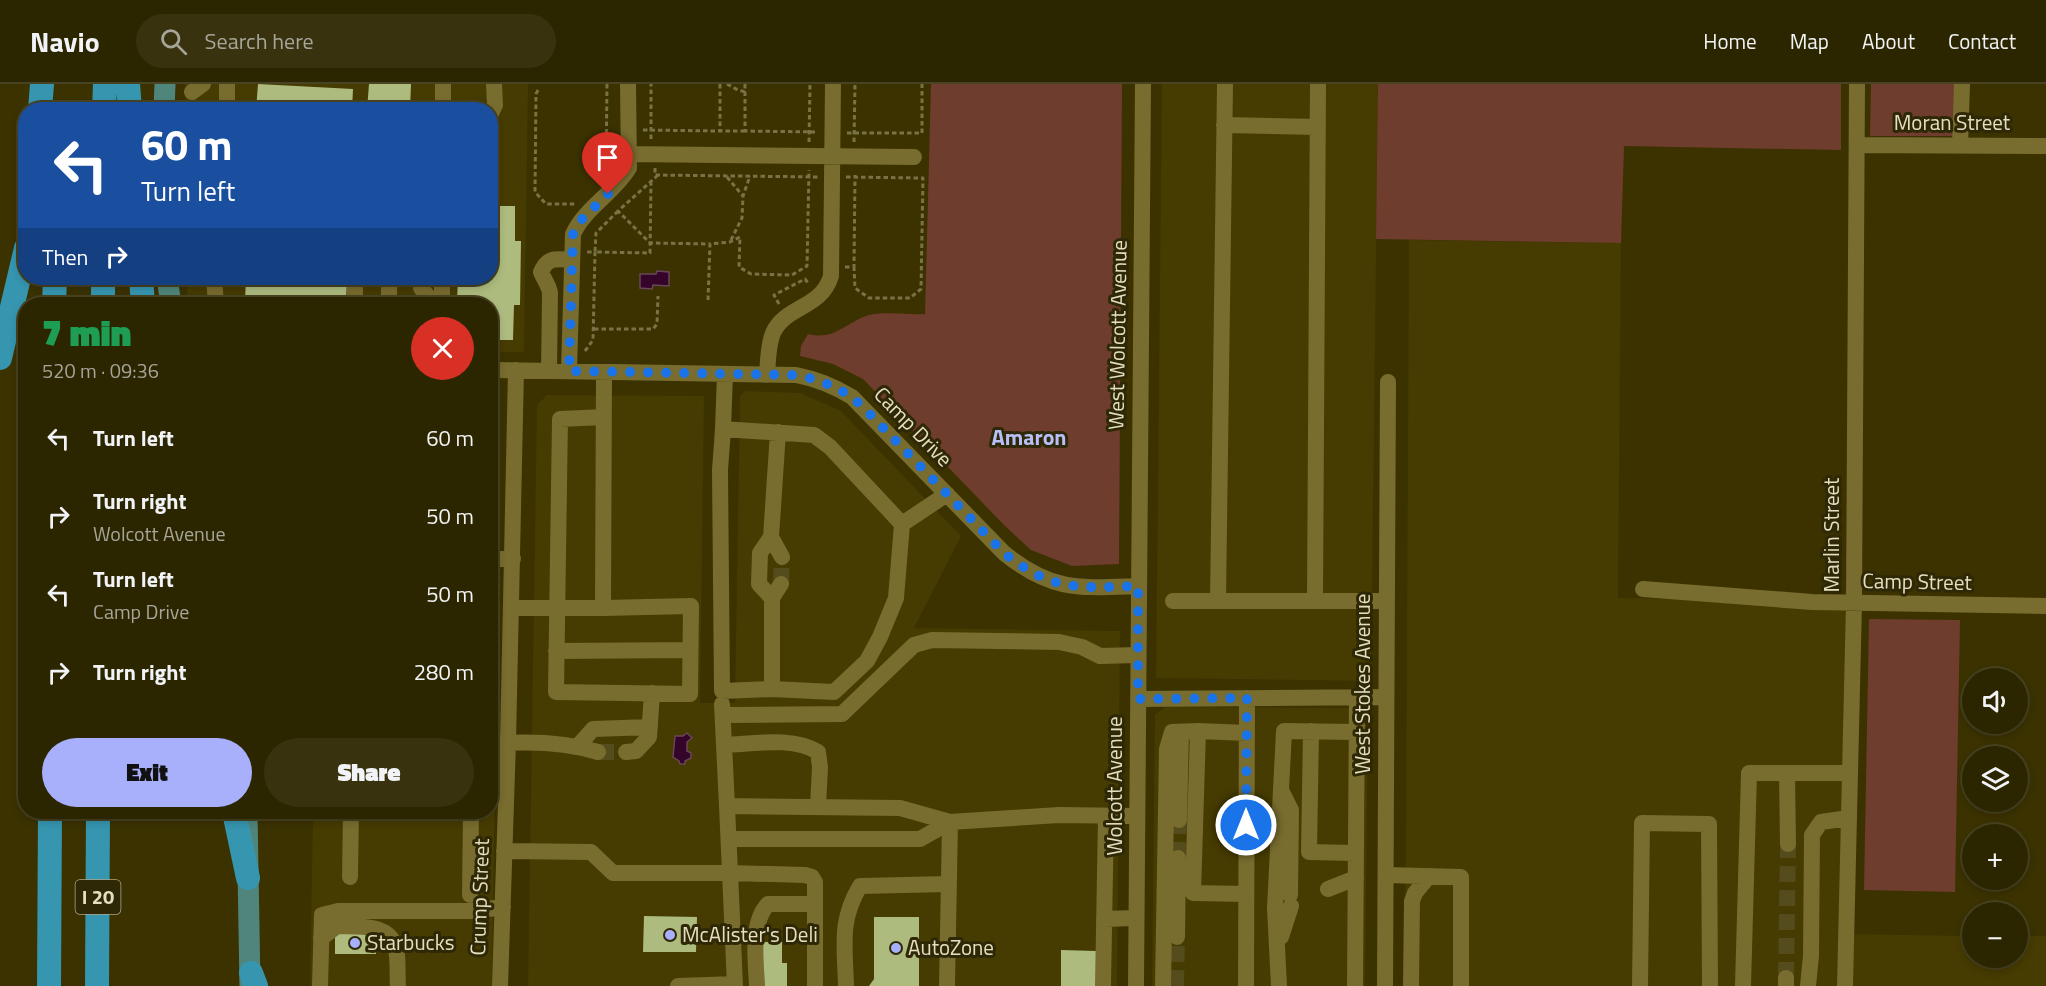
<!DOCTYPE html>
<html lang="en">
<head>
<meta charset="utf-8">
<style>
	body { margin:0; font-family:"Titillium Web",sans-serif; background:#38320f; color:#f1f3f6; height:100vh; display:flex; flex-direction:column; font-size:22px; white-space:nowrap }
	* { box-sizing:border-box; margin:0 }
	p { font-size:20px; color:#a6a599 }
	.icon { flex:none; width:33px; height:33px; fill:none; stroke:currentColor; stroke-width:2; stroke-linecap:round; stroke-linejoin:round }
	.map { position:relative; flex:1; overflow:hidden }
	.drawer { position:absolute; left:18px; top:213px; width:480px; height:522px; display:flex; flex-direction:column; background:#2c2600; border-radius:24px; box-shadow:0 3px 9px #0003,0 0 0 2px #484322 }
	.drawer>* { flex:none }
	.hud { position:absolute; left:18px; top:18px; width:480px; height:183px; border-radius:24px; box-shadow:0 3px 9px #0003,0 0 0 2px #484322; background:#1a4fa0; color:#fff; overflow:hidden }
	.controls { position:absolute; left:1962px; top:584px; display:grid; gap:12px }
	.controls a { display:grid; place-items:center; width:66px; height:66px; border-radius:50%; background:#2c2600; box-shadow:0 3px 9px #0003,0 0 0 2px #484322; font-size:30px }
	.pin { position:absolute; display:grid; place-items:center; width:51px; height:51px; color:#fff; margin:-62px -26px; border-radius:50% 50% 50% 0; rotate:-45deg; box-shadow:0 0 6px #0007 }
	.pin .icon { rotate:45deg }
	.me { position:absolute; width:66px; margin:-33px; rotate:0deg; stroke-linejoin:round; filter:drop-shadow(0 0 4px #0008) }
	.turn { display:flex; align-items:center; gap:21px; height:126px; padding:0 24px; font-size:27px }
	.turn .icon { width:78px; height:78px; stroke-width:2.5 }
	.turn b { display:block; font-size:42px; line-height:51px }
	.then { display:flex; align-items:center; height:57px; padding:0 24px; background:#0003; gap:12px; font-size:22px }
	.round { display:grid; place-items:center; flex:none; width:63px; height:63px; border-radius:32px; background:#38320f }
	.headline { display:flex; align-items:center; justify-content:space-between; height:102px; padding:0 24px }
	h1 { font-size:36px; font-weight:800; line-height:45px; color:#1e9e55 }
	.primary-button { display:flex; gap:12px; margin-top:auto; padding:12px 24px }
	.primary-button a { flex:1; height:69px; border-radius:36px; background:#a8b0fc; color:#111; font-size:24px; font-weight:800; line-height:69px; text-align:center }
	.primary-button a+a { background:#38320f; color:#f1f3f6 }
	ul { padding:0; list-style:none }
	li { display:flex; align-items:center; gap:18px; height:78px; padding:0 24px }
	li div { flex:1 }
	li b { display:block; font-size:22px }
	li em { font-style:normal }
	header { display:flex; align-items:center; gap:36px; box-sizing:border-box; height:84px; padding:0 30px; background:#2c2600; border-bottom:2px solid #484322 }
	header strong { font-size:28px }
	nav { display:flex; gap:33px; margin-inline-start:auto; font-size:21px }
	.search { width:420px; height:54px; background:#38320f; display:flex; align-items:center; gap:15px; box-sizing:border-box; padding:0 21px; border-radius:33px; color:#a6a599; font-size:22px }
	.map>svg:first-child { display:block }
	.built { fill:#463b00 }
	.green { fill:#6f3d2d }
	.water { fill:#34042a; stroke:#694657; stroke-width:1.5 }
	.building { fill:#adbb7e }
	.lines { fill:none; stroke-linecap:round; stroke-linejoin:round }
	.minor-tunnel { stroke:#544c1d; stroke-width:16; stroke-dasharray:16 8; stroke-linecap:butt }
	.path { stroke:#7a7247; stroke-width:3; stroke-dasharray:4.5 3; stroke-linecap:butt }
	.minor { stroke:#786c2e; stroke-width:16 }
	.major { stroke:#50857c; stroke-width:21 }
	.highway { stroke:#3696b0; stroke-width:24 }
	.route { stroke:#1a73e8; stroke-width:10; stroke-dasharray:0 18 }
	.poi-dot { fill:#a8b0fc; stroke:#2e2806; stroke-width:2 }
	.labels { text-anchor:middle; stroke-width:6; stroke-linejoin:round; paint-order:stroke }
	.shield { fill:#2e2806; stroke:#aea888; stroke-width:1.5 }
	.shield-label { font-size:20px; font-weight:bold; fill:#e5dfc0 }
	.street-label { font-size:21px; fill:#e5dfc0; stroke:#2e2806 }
	.poi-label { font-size:21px; fill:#e5dfc0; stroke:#2e2806; text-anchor:start }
	.neighbourhood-label { font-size:22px; font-weight:bold; fill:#b8bff8; stroke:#2e2806 }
</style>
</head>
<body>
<header>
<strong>Navio</strong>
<div class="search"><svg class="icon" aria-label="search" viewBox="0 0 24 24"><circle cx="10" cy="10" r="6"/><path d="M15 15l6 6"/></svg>Search here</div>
<nav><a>Home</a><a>Map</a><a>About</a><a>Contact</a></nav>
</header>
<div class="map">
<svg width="2046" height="902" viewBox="0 0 2046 902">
	<rect width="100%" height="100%" fill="#3b3200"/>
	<path class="built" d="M185 0H528L524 268H491L490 220H188L186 194H490V26H185Z
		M1162 0H1378L1371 597 1156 594Z
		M1409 156 1621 159 1618 514 1848 517 1845 850 1972 852V873H2018V852H2046V902H1404L1406 761Z
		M745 307 800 309 841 327 961 452 914 544 1120 547 1117 902H528L537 321 547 311 704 312 700 619H735L740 312Z
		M490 482 498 489 492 902H310L313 728H490Z
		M1165 623 1368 624 1365 902H1152L1155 631Z"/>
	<path class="green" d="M931 0H1122L1119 480 1072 482 1031 466 1005 442 863 295 833 280 800 272 801 262 808 250C835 257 846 238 869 231 881 227 911 231 925 230Z
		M1378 0H1841V66L1624 62 1621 159 1376 155Z
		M1871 0H1957L1956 52H1870Z
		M1869 535 1960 536 1955 808 1864 806Z"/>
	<path class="water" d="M657 187 669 188V202L653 201 652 205 640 204V190H656Z
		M687 649 692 654 687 658V667L691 669V674L685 677V680H680L679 677 673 673 675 652H683Z"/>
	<path class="building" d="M258 0 353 5 352 26H256Z
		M369 0H411L410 26H367Z
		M490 122H515V157H521L520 221H514L513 256H490V220H470V216H457L458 194H490Z
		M246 194H347L346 218 245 216Z
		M644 832 697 833 696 868H643Z
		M874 833H919V902H869L874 895Z
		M335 847 376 848V870H335Z
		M760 858H782V879H787V902H760Z
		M1061 866 1096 867V902H1061Z"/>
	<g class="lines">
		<path class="minor-tunnel" d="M781 500 782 473
			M598 668H626
			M1178 774 1179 736
			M1786 894 1788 760
			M1176 902 1177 853"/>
		<path class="path" d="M607 0 606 84H611
			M720 0V47H745
			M727 0 736 5 745 8
			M745 0V47L817 48
			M538 6 536 10 535 108 546 120H575
			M643 46 720 47
			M847 49H922V0
			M651 55V0
			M809 58 810 0
			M854 58 855 0
			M655 84V91L819 93
			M658 91 618 127 650 159 710 160
			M727 93 743 112
			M846 93 923 94 921 205 910 214H869L855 204 854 183
			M618 127 596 149 595 168 650 169 651 97
			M731 156 742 134 743 112 750 92
			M845 183H854L855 91
			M708 216 710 160 730 158 740 153 739 183 751 190 792 191 807 182 809 86
			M779 220 774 211 805 195 808 199
			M594 245H653L657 240 658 212
			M585 267 593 256 595 168H586"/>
		<path class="minor" d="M192 8 203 0
			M227 26V0
			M443 26V0
			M490 32 495 21 494 0
			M1224 41 1318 43
			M1857 61 2046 62
			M1960 62 1962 0
			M628 70 914 73
			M214 194 216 220
			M355 194V220
			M389 194V220
			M422 194 421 204 431 216 439 220
			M442 220V201
			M490 286 796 291C817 295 834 302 852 313L1004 469C1052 508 1080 504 1138 502
			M549 287 550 209C549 201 544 196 541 188 548 172 556 175 572 176
			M569 287 573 150C585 124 614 109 629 84L628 0
			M725 290 723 345 814 351 830 363 902 440 947 410
			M767 291C768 278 768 261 773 249 786 221 821 225 831 192L833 0
			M723 345 720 386 722 607 772 605 834 608 867 577 880 553 896 514 902 440
			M771 453 782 473
			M490 475H513
			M1643 505 1812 518 2046 522
			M772 514 781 500
			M1173 517H1386
			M1218 517 1225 0
			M1315 517 1318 0
			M512 524H603L604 288
			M603 524 691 522 690 610 556 608 560 335 604 333
			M556 567 690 566
			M772 605V514L759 500 760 469 771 453 778 348
			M1138 615 1386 613
			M722 620 727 722
			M723 631 842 630 914 561 932 556 1059 558 1082 563 1100 572 1138 571
			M1311 647 1309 768 1356 769
			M490 660C525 657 565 658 598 668
			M724 661C753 660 793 652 818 668L820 683 818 723
			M578 662 593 645 650 643
			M626 668 636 667 649 653 652 609
			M1787 689 1788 760
			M1281 706 1291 726 1290 811
			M1179 736 1181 648
			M729 755H920L950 738
			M504 767 591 768 613 789H730L735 902
			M1386 791 1461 793V902
			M350 793 351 728
			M1328 805 1356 794
			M1246 810 1193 809 1198 647 1247 649
			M470 811 471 728
			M1104 835 1136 834
			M1177 853 1178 774
			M1281 853 1291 822
			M321 854 337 842C355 843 385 839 394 859 399 868 397 891 398 902
			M320 902 322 831 338 827H482L488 825 503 823
			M500 902 508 658 516 286
			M678 902 735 900
			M757 902C756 877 750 839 768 820H815
			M815 902V798L812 793 805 791 730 789 727 722 900 724 950 738
			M846 902C845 862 839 837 860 802L949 800
			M947 902 950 738 1059 731 1137 732
			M1103 902 1106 732
			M1136 902 1143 0
			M1163 902 1167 665 1172 648 1198 647
			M1246 902 1247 614
			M1279 902 1275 824 1284 647 1356 648
			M1355 902 1357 613
			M1385 902 1388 298
			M1411 902 1412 817 1415 809 1429 792
			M1640 902 1642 739 1709 740 1710 902
			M1743 902 1749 689H1850
			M1786 902V894
			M1808 902 1811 872 1812 751 1821 738 1849 734
			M1845 902 1854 519 1857 0"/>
		<path class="major" d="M164 26 165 0
			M167 194 171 220
			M247 728 250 902"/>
		<path class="highway" d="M128 0 130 26
			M40 26 42 0
			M104 26 105 0
			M141 194 143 220
			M54 220 55 194
			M103 220V194
			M0 274 26 164
			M234 728 248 794
			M251 889 256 902
			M49 902 50 728
			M97 902 98 728"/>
	</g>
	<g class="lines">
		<path class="route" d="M608 110 578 139 573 150 569 287 796 291C824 297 845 305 865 325L1004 469C1052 508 1080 504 1138 502V615L1247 614 1246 741"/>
	</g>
	<g class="poi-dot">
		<circle cx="670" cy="851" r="6"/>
		<circle cx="355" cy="859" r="6"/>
		<circle cx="896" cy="864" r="6"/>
	</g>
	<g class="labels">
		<rect class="shield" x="75.5" y="796" width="45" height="34" rx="4.5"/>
		<g class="shield-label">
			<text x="98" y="820">I 20</text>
		</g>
		<g class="street-label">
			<text x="1952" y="46">Moran Street</text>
			<text transform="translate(1118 251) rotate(-89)" y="7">West Wolcott Avenue</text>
			<text transform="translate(913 343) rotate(46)" y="7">Camp Drive</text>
			<text transform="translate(1832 451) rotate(-90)" y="7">Marlin Street</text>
			<text transform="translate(1917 498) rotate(1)" y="7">Camp Street</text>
			<text transform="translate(1363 600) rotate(-90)" y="7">West Stokes Avenue</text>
			<text transform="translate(1115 702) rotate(-90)" y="7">Wolcott Avenue</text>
			<text transform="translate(480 813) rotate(-88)" y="7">Crump Street</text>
		</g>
		<g class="poi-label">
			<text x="682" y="858">McAlister's Deli</text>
			<text x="367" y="866">Starbucks</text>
			<text x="908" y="871">AutoZone</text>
		</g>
		<g class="neighbourhood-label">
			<text x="1029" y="361">Amaron</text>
		</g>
	</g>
</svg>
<div class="controls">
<a><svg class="icon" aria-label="sound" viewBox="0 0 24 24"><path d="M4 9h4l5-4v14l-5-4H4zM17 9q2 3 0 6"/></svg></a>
<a><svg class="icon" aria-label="layers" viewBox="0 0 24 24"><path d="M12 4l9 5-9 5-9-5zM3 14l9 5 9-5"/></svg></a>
<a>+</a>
<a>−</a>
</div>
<div class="pin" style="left:608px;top:110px;background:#d93025"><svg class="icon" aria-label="arrive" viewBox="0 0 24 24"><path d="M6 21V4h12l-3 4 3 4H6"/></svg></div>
<svg class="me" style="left:1246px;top:741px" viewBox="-20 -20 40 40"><circle r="17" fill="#1a73e8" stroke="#fff" stroke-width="3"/><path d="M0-11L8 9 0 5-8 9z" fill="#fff"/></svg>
<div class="hud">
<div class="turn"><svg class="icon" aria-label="left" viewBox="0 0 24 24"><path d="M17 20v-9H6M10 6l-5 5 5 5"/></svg><div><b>60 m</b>Turn left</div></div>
<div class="then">Then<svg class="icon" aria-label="right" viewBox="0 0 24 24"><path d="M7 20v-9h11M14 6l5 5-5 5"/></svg></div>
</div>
<section class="drawer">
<div class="headline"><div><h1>7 min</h1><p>520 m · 09:36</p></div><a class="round" style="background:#d93025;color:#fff"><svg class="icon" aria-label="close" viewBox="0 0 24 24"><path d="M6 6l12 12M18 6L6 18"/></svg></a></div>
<ul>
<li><svg class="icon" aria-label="left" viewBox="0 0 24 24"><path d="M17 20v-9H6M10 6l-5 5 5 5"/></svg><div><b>Turn left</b></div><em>60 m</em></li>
<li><svg class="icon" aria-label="right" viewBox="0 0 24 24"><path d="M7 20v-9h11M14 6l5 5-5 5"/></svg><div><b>Turn right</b><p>Wolcott Avenue</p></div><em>50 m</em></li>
<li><svg class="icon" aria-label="left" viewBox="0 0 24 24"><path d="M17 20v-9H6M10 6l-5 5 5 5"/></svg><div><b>Turn left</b><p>Camp Drive</p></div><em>50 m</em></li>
<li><svg class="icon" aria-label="right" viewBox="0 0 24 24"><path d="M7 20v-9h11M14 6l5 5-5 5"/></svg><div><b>Turn right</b></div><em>280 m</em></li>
</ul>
<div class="primary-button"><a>Exit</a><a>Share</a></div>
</section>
</div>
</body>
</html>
